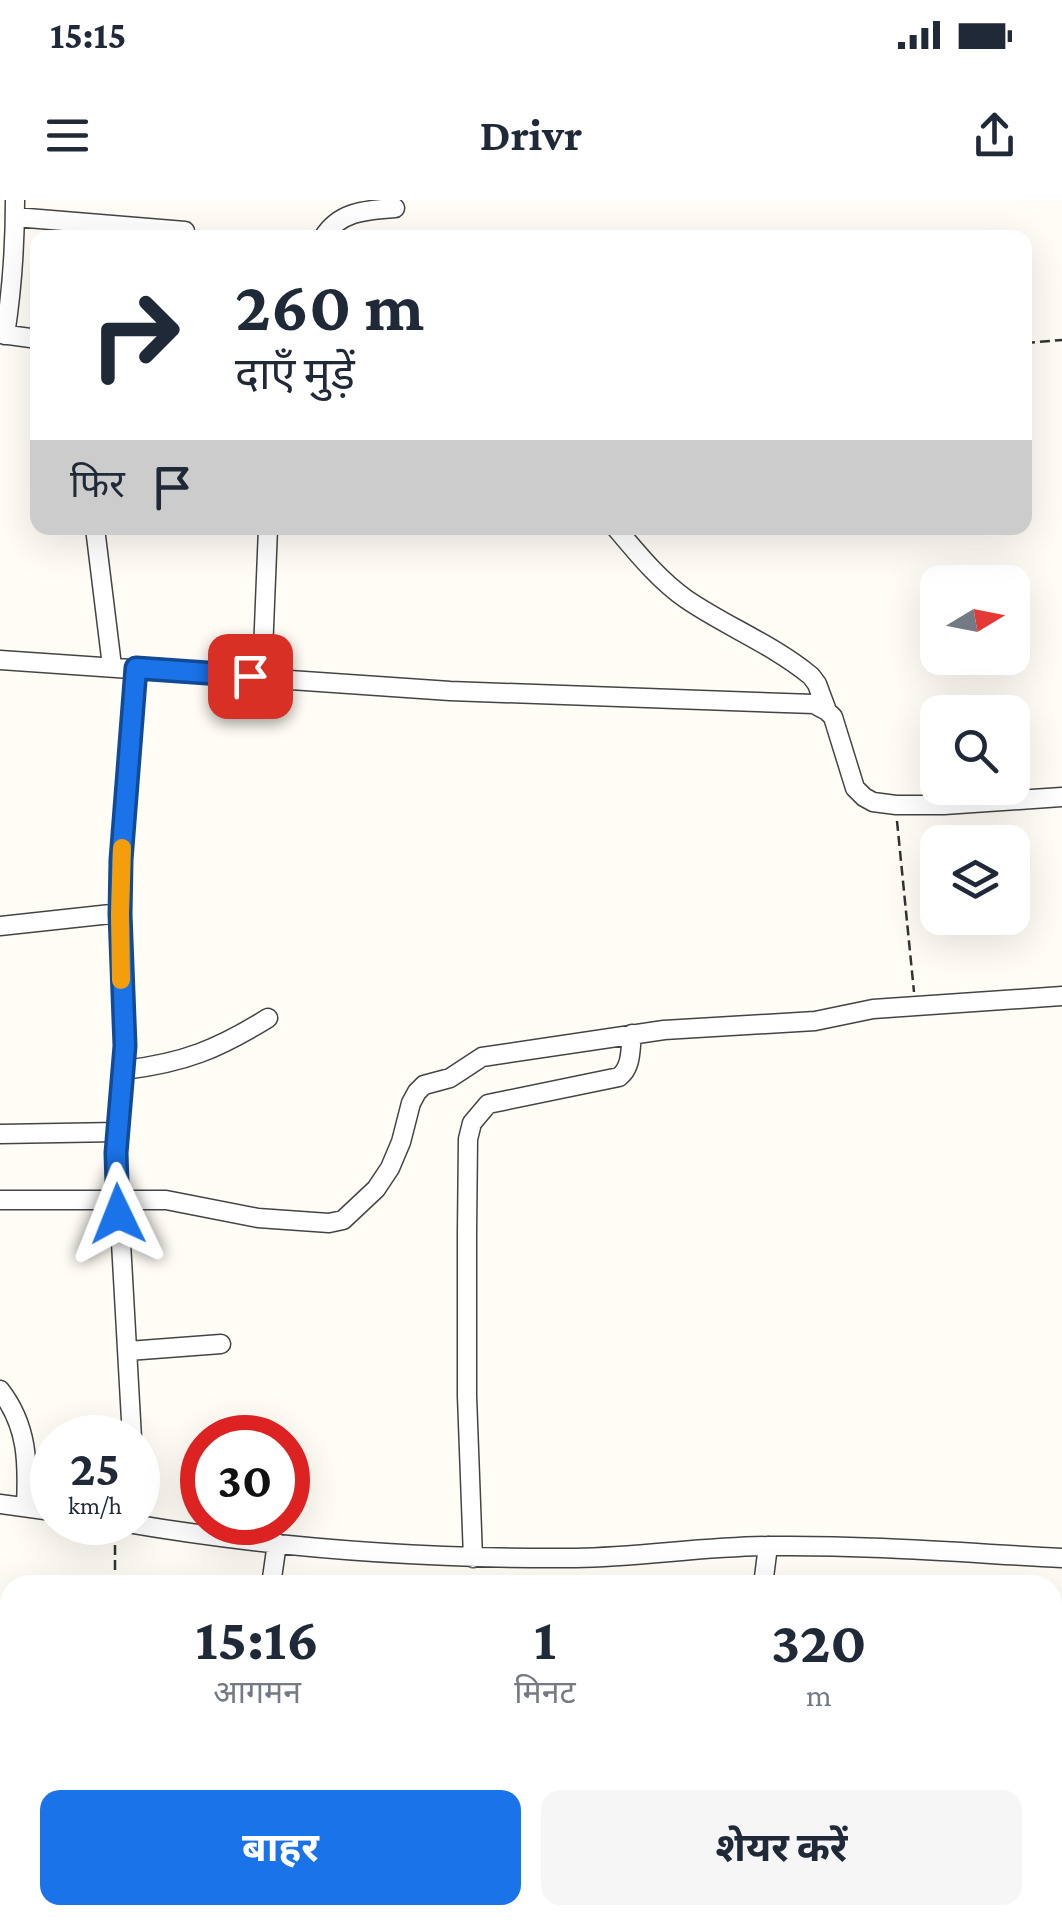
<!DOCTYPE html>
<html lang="hi">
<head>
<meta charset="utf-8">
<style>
	body { margin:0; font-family:"Crimson Pro","Noto Sans Devanagari",serif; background:#f6f6f7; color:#1f2937; height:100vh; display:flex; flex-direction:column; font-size:38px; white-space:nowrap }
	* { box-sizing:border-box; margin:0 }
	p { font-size:32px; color:#747a83 }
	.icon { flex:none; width:55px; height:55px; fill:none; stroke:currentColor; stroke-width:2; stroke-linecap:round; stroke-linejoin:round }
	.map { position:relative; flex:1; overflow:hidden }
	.sheet { position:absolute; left:0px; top:1375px; width:1062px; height:350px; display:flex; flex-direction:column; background:#fff; border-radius:30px 30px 0 0; box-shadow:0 10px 40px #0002 }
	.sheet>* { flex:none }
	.top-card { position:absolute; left:30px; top:30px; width:1002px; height:305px; border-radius:20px; box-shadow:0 10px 40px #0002; background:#fff; color:#1f2937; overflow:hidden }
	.needle { width:65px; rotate:80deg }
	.tools { position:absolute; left:920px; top:365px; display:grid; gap:20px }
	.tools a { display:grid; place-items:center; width:110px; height:110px; border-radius:20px; background:#fff; box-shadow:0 10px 40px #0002; font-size:50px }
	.speed { position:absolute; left:30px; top:1215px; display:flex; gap:20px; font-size:50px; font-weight:700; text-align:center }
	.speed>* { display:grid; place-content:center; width:130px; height:130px; border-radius:50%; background:#fff; box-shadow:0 10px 40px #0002; line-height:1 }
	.speed small { font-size:25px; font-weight:400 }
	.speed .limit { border:15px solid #d22; background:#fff; color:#111 }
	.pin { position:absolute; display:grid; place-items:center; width:85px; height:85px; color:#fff; margin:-42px; border-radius:20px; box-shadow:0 5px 15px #0006 }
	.me { position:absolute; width:110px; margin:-55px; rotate:358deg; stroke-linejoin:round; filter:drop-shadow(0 0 8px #0008) }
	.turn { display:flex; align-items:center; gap:35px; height:210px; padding:0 40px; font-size:45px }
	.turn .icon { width:130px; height:130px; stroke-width:2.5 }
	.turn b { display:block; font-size:70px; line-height:85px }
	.then { display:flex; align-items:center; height:95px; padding:0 40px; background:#0003; gap:20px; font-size:38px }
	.eta { display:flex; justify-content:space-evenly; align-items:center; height:170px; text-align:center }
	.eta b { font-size:60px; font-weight:700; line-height:70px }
	.cta { display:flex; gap:20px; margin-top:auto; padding:20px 40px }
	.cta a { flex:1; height:115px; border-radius:20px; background:#1a73e8; color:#fff; font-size:40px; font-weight:700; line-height:115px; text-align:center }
	.cta a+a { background:#f6f6f7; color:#1f2937 }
	.status { display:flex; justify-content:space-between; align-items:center; height:70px; padding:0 50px; background:#fff; direction:ltr }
	.status svg { height:28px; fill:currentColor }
	header { display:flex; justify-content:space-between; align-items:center; height:130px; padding:0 40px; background:#fff; font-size:45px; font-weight:700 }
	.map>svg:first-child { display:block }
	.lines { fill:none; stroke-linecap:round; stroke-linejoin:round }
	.minor-casing { stroke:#444; stroke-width:21 }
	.path { stroke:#333; stroke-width:2.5; stroke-dasharray:10 5; stroke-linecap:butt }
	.minor { stroke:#fff; stroke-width:18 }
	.route-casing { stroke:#114b97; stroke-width:25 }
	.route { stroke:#1a73e8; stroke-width:18 }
	.slow { stroke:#f59e0b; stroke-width:18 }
</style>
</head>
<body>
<div class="status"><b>15:15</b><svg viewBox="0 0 49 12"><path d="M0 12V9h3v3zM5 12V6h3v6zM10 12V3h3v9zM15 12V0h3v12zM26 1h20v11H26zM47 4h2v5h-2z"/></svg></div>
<header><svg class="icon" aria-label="menu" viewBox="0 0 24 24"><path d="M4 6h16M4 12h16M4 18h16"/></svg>Drivr<svg class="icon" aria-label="share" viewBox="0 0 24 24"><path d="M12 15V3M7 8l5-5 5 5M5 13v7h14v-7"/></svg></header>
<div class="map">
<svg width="1062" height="1725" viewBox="0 0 1062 1725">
	<rect width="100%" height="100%" fill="#fffdf5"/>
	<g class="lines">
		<g class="minor-casing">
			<path id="minor" d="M15 17 185 31
				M323 38C339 11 367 10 395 8
				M0 134 38 139
				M5 135C12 90 15 46 15 0
				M95 328 112 466
				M616 328C637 353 659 380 686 399 727 427 772 444 811 476L817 484 827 511
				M0 460 450 491 814 504 827 511 833 517 855 588 864 597 873 602 896 605H944L1062 597
				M262 477 268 328
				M0 726 120 713
				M124 870C184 863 218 849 268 818
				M0 934 118 932
				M0 1000H166L258 1018 329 1023 343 1020 376 989 390 968 401 942 411 903 417 892 424 885 450 878 482 857 664 830 815 821 873 809 1062 796
				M128 1151 221 1144
				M0 1190C28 1226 28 1263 26 1306
				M132 1238 116 953 125 846 120 713 121 661 136 468
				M0 1304 52 1311
				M121 1322C270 1348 424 1359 576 1358 642 1357 707 1346 773 1346 870 1345 966 1353 1062 1358
				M473 1358 467 1196V1032L468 939 472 923 488 904 619 877C632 867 630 850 632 834
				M271 1385 277 1343
				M763 1385 768 1346
				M1052 1611 1062 1612
				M695 1725 699 1715"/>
		</g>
		<path class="path" d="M1025 143 1062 140
			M897 621 914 792
			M115 1385V1339
			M0 1662 10 1661"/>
		<use href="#minor" class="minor"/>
	</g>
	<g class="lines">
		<g class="route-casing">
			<path id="route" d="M118 1014 116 953 125 846 120 714 121 660 136 468 250 476"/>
		</g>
		<use href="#route" class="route"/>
		<path class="slow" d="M121 780 120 714 122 648"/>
	</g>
</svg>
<div class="tools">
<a><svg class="needle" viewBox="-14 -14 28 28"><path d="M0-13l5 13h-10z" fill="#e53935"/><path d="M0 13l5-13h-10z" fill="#747a83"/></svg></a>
<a><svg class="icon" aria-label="search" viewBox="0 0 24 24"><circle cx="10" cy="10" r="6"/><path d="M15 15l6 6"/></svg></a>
<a><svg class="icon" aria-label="layers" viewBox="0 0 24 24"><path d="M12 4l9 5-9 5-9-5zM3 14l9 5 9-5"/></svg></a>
</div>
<div class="speed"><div>25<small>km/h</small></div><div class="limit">30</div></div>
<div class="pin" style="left:250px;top:476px;background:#d93025"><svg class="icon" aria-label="arrive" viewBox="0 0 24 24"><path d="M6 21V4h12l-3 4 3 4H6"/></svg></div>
<svg class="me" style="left:118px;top:1014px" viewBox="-20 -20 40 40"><path d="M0-17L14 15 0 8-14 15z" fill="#1a73e8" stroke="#fff" stroke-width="4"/></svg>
<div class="top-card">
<div class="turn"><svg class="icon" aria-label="right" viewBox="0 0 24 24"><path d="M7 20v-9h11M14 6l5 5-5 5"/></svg><div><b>260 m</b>दाएँ मुड़ें</div></div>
<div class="then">फिर<svg class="icon" aria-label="arrive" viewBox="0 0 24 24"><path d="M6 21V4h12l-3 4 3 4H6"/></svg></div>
</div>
<section class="sheet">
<div class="eta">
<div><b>15:16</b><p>आगमन</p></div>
<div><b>1</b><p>मिनट</p></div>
<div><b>320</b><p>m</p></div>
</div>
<div class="cta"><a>बाहर</a><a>शेयर करें</a></div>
</section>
</div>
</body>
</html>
